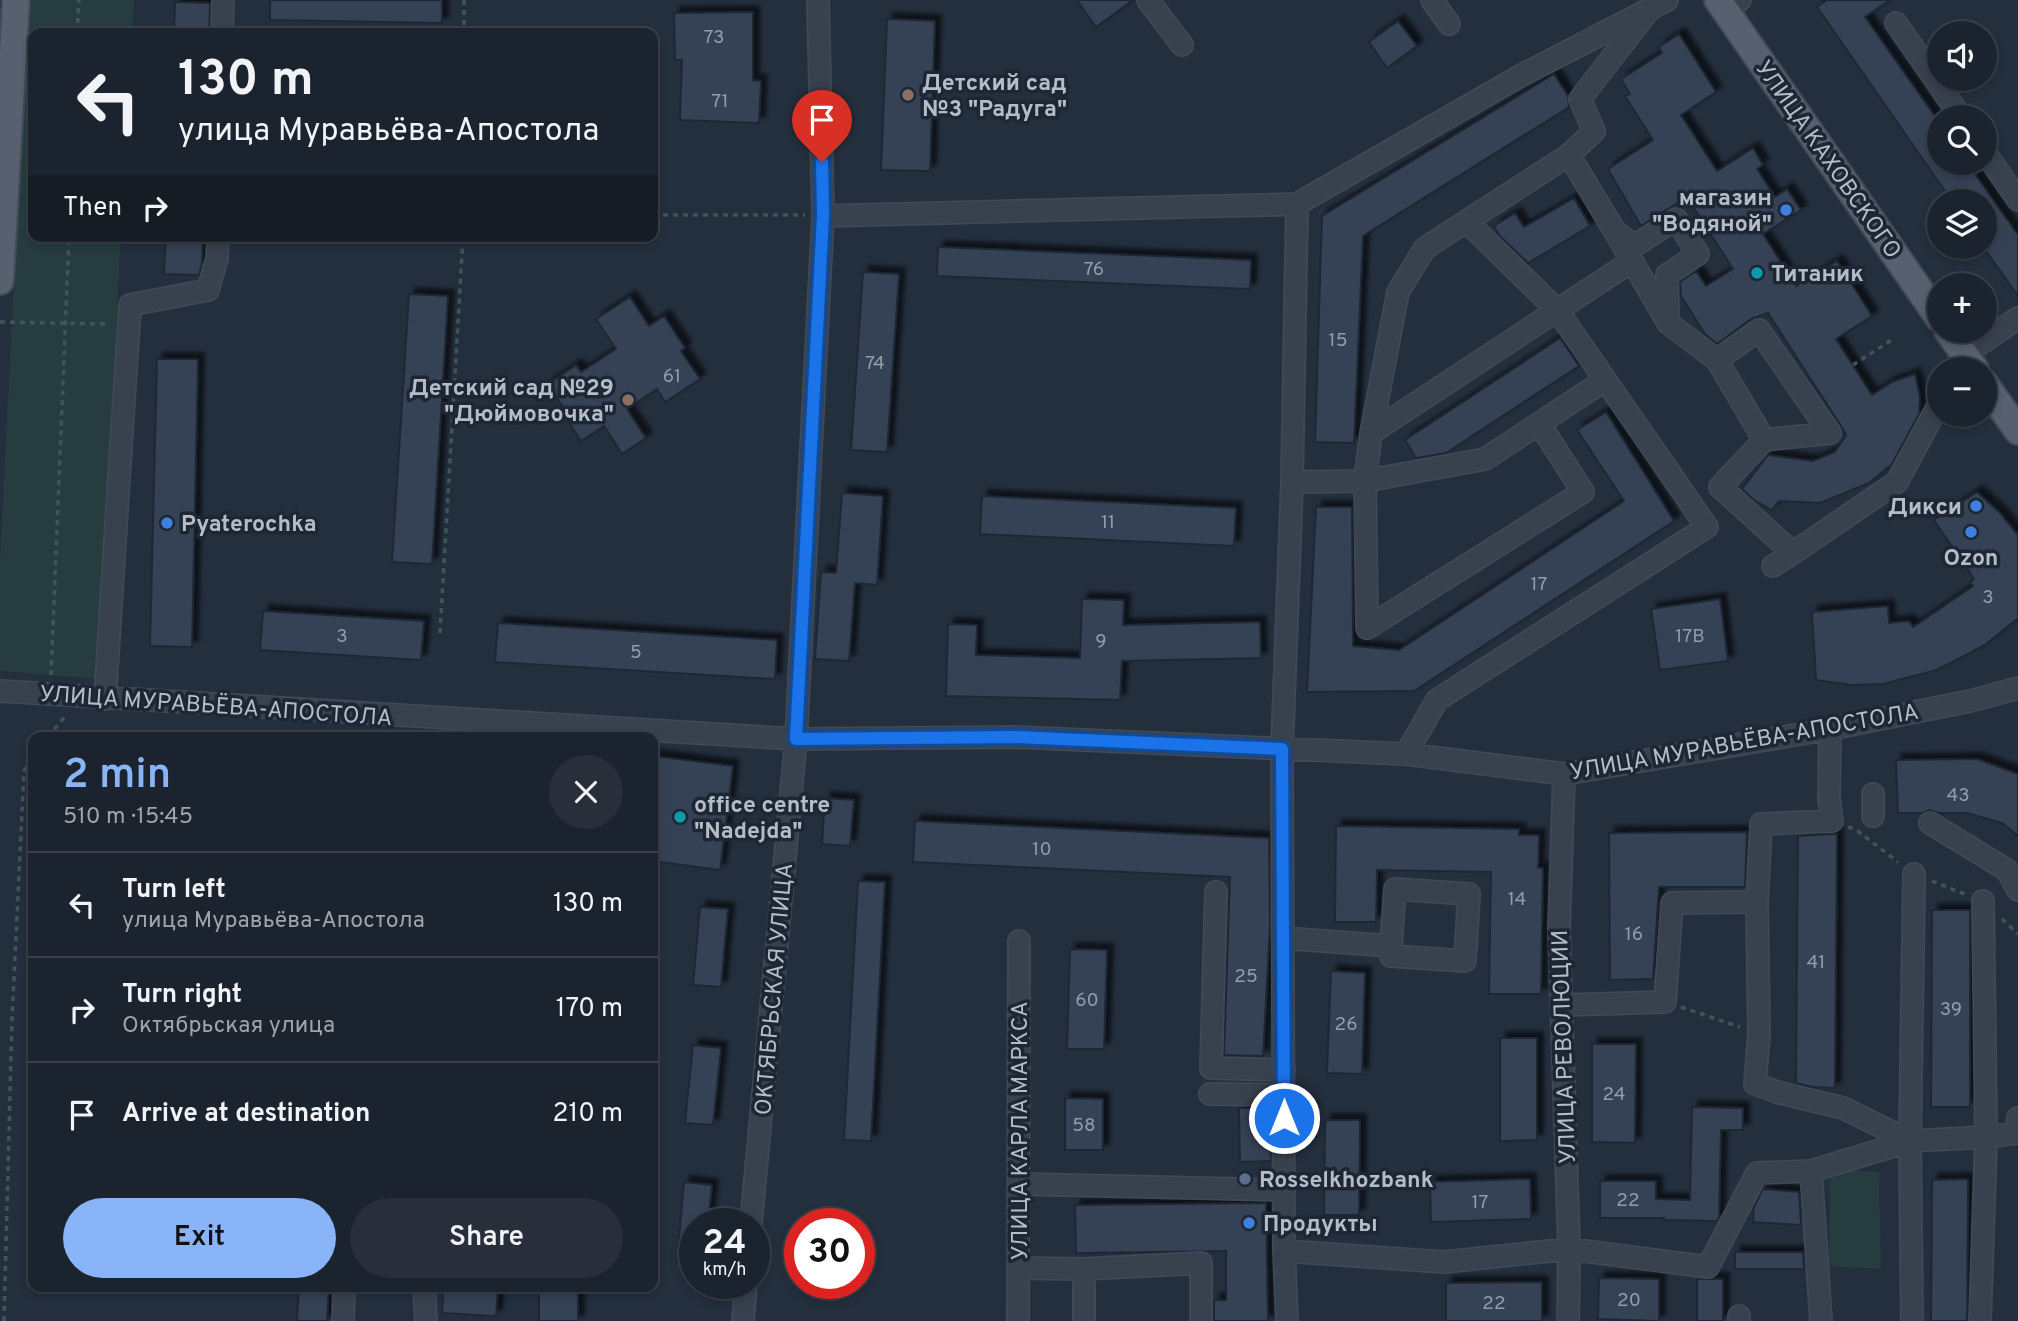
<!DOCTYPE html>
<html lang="en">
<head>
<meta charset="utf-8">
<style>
	body { margin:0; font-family:Overpass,sans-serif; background:#282f3a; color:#f1f3f6; height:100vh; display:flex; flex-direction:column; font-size:26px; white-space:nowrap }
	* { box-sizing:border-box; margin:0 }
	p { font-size:23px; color:#a0a4aa }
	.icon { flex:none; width:38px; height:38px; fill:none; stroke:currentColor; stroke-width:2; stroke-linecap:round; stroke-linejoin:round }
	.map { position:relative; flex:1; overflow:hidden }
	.details { position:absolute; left:28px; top:732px; width:630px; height:560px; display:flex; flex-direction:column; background:#1b232e; border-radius:14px; box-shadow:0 4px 10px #0003,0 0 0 2px #39404a }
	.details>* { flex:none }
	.hud { position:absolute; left:28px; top:28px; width:630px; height:214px; border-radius:14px; box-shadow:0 4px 10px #0003,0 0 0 2px #39404a; background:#1b232e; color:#f1f3f6; overflow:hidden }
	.fabs { position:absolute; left:1927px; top:21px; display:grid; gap:14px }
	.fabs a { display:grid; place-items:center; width:70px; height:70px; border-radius:50%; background:#1b232e; box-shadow:0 4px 10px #0003,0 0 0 2px #39404a; font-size:35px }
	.speed { position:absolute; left:679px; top:1208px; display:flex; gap:14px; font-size:35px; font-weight:700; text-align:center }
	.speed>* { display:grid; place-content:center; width:91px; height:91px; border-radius:50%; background:#1b232e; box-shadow:0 4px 10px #0003,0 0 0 2px #39404a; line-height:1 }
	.speed small { font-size:18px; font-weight:400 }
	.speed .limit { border:10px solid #d22; background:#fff; color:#111 }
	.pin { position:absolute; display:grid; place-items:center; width:60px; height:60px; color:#fff; margin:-72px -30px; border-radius:50% 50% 50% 0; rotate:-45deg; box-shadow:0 0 7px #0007 }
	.pin .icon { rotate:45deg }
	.me { position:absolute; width:77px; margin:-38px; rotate:0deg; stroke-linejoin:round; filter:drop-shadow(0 0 5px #0008) }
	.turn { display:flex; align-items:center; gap:24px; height:147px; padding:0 35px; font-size:32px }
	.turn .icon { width:91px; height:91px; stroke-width:2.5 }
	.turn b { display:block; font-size:49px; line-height:60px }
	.then { display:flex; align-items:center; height:66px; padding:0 35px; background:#0003; gap:14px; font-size:26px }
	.round { display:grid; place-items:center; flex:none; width:74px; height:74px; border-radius:37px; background:#282f3a }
	.headline { display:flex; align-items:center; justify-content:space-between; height:119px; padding:0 35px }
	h1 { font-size:42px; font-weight:600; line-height:52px; color:#8ab4f8 }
	.action { display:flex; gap:14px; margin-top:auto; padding:14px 35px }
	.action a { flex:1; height:80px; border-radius:42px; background:#8ab4f8; color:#111; font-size:28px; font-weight:600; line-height:80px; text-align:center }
	.action a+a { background:#282f3a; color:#f1f3f6 }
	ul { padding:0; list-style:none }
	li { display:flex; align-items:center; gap:21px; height:105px; padding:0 35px; border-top:2px solid #39404a }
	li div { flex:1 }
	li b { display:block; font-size:26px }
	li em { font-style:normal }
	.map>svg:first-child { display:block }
	.green { fill:#263c3f }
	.building { fill:#364354; stroke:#1f2835; stroke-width:2; filter:url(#shadow) }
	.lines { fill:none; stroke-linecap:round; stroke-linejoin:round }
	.minor-casing { stroke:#414a57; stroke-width:24 }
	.major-casing { stroke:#414a57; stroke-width:30 }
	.path { stroke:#3f5557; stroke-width:3.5; stroke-dasharray:5 5; stroke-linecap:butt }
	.minor { stroke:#38414e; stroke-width:21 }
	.major { stroke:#56606e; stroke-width:26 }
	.route-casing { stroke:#114b97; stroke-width:18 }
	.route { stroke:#1a73e8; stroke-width:12 }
	.education-dot { fill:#8d6e63; stroke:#1d2633; stroke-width:2.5 }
	.shop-dot { fill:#3f7fe0; stroke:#1d2633; stroke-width:2.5 }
	.culture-dot { fill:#0f9aa8; stroke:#1d2633; stroke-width:2.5 }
	.service-dot { fill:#5c6f8a; stroke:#1d2633; stroke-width:2.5 }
	.labels { text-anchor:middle; stroke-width:7; stroke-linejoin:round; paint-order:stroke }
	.number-label { font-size:19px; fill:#929caa }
	.poi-label { font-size:23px; font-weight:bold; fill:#b4bcc9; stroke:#1d2633; text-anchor:start }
	.street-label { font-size:23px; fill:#b4bcc9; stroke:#1d2633 }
</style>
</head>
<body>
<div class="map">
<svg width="2018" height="1321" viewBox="0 0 2018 1321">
	<defs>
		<filter id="shadow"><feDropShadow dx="6" dy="-6" stdDeviation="2" flood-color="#0009"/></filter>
	</defs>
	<rect width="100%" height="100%" fill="#242f3e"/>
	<path class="green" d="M28 0H134L132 33H33V236H121L98 679 0 671V559Z
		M1830 1169 1879 1172 1881 1269 1829 1266Z"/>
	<path class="building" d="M270 0H442V23L270 20Z
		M1077 0H1133L1096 27Z
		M1827 0H1890L1865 17 1939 122V163H1967L2018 235V296L1984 248V201H1952L1817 7Z
		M175 2 210 3 209 33H174Z
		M753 12V80L761 81 759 123 680 120 682 60H675L674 13Z
		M887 19 935 21 930 171 881 170Z
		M1398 21 1417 46 1387 68 1369 42Z
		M1679 34 1716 92 1681 115 1717 171 1753 148 1763 165 1757 169 1775 197 1787 189 1801 210 1763 234 1796 286 1837 261 1872 316 1836 339 1872 395 1892 382 1915 374 1920 397 1919 414 1892 464 1869 483 1820 503 1779 501 1772 510 1754 500 1742 489 1768 455 1813 461 1835 452 1846 435 1841 426 1768 313 1751 319 1717 344 1705 334 1681 296 1680 282 1696 271 1706 286 1733 269 1687 197 1641 226 1608 169 1653 140 1625 96 1630 94 1621 79 1662 53 1659 47Z
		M1554 74 1568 96 1569 107 1363 236 1354 443 1315 442 1322 216Z
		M1574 198 1590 226 1528 263 1499 235 1494 226 1515 213 1524 227Z
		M166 236H203L202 263 199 275 164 274Z
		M938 247 1251 260 1250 289 937 276Z
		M863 272 899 274 887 452 851 450Z
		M409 294 448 296 432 564 392 562Z
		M630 297 649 326 664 316 685 348 681 351 700 379 665 402 657 389 627 409 646 438 622 454 604 426 581 441 564 415 567 413 548 384 576 365 581 372 616 349 596 319Z
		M1560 338 1579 366 1446 453 1416 458 1405 440Z
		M157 359H198L192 647 150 646Z
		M1606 412 1674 521 1414 691 1307 692 1316 507H1352L1353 646 1399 650 1624 501 1577 430Z
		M1977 492 2000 513 2018 535V618L1985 645 1937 670 1883 684 1851 685 1816 680 1812 612 1888 606 1889 623 1909 621 1913 627 1973 586 1970 582 1974 579 1934 520Z
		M842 493 883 496 877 585 855 583 849 661 815 659 821 572 836 573Z
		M982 496 1236 508 1234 546 980 534Z
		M1082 599 1124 600 1123 625 1260 622 1261 658 1122 661 1120 700 946 696 948 624 977 625 976 655 1080 658Z
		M1720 599 1728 661 1660 670 1651 609Z
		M263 611 424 621 421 660 260 650Z
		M498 623 777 640 775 679 495 662Z
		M653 756 733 766 720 870 653 861Z
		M1977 759 2018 774V836L2002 823 1967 813H1939L1930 810 1922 813H1898L1896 760Z
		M825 798 854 800 850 846 822 844Z
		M915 821 1269 838 1270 924 1263 1056 1224 1055 1230 877 913 862Z
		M1336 826 1519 829V835H1539L1538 868H1543L1541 994H1489L1491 872 1377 870 1376 922H1335Z
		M1747 832 1745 887H1659L1653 979 1610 980 1609 833Z
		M1834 834H1837L1835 1088 1813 1087 1796 1083 1798 836Z
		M858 881 885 882 871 1141 844 1140Z
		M700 907 728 909 721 987 693 985Z
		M1932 910H1970V1107H1931Z
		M1070 949 1107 950 1104 1049H1067Z
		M1331 971 1365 973 1362 1074 1327 1073Z
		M1500 1038H1537V1140L1500 1141Z
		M1592 1044H1636L1635 1143 1592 1142Z
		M693 1045 721 1048 713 1125 685 1123Z
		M1065 1098 1103 1099V1150H1065Z
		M1692 1107 1743 1108V1130H1721L1719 1217 1717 1221 1664 1220V1218H1600V1181H1656V1199L1690 1200Z
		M1239 1108H1270L1271 1161 1240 1162Z
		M1325 1120H1360L1359 1215H1324Z
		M1530 1179 1531 1219 1431 1222 1430 1182Z
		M1968 1179 1967 1321H1931L1932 1180Z
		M684 1182 712 1185 708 1223H695V1261L677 1260Z
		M1763 1189 1799 1192 1801 1225 1753 1222 1754 1207Z
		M1266 1203 1268 1321H1214V1300H1226V1251L1076 1253 1075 1205Z
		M1735 1252H1803L1804 1269H1735Z
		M1599 1278 1659 1279V1321L1598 1319Z
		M1697 1279H1723V1321H1697Z
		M1542 1282V1321H1446V1283Z
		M299 1286H329L327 1321H297Z
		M444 1286H498L496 1316 442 1313Z
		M539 1286H578V1321H539Z"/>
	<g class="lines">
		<g class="minor-casing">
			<path id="minor" d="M1148 0 1182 45
				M1432 0 1449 24
				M1725 10 1740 0
				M1896 23 1961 117
				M222 33 223 0
				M1984 151 2018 200
				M1569 155 1614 230 1634 246 1676 219 1698 254 1667 275 1668 323 1614 230
				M823 216 1297 204 1522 75 1667 0
				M1668 323 1717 360 1764 440
				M1964 355 2018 318
				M1717 360 1759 330 1830 433 1764 440 1720 487 1793 553 1897 482 1939 404
				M1539 423 1583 492 1367 628 1365 481 1371 433 1398 292 1425 248 1569 155 1594 131 1580 99 1653 5
				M1371 433 1632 261
				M1292 482 1365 481 1485 459 1605 380
				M1773 566 1793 553
				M0 691 796 739 1014 737 1406 754 1564 774 1830 729 1970 701 2018 688
				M105 699 130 305 208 290 217 258 218 236
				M1830 729 1829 799 1832 821 1761 824 1757 902 1759 1033 1755 1084 1780 1093 1843 1108 1910 1141
				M1406 754 1437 700 1707 527 1557 310 1467 222
				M1564 774 1559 929 1569 1249 1568 1321
				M1873 816V794
				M1930 823 2007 870 2018 890
				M1216 892 1211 1068 1284 1070
				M1983 901 1986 1137 2017 1133 2018 1118
				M1283 938 1391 946 1395 889 1469 894 1465 961 1391 956V946
				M1563 1005 1665 1002 1672 903 1757 902
				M1210 1094 1284 1095
				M1811 1171 1821 1321
				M1020 1184 1284 1190
				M751 1223 796 739 823 216 818 0
				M1284 1251 1444 1262 1569 1249 1708 1267 1757 1173 1811 1171 1910 1141 1986 1137 1980 1321
				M1019 1268 1084 1269 1201 1263V1321
				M1084 1269V1321
				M424 1286 426 1321
				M343 1321 344 1286
				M743 1321 746 1283
				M1018 1321 1019 941
				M1287 1321 1284 1251 1282 749 1292 482 1297 204
				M1739 1321V1316
				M1912 1321 1910 1141 1914 874"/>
		</g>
		<g class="major-casing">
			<path id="major" d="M1718 0 1939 318
				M0 281 16 0
				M1948 331 1975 369
				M1984 383 2018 431"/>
		</g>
		<path class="path" d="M464 0V33
			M77 33 79 0
			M653 215H805
			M0 322 110 324
			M1853 365 1893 339
			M440 633 463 236
			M51 675 69 236
			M48 737 67 714
			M1848 827 1855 829 1898 862
			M1932 881 1967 895
			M2002 919 2018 934
			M1681 1007 1740 1027
			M4 1321 12 1019 24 771 33 757"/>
		<use href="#minor" class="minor"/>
		<use href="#major" class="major"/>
	</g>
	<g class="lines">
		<g class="route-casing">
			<path id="route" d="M822 162 823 215 796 739 1014 737 1282 749 1284 1118"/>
		</g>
		<use href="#route" class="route"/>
	</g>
	<g class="education-dot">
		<circle cx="908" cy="95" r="7"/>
		<circle cx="628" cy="400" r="7"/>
	</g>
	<g class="shop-dot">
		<circle cx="1786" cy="210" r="7"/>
		<circle cx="1976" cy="506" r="7"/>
		<circle cx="167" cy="523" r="7"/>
		<circle cx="1971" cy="532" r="7"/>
		<circle cx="1249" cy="1223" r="7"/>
	</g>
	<g class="culture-dot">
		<circle cx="1757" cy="273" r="7"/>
		<circle cx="680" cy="817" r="7"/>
	</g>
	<circle class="service-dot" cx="1245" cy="1179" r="7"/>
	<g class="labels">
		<g class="number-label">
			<text x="714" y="43">73</text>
			<text x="720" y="107">71</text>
			<text x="1094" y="275">76</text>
			<text x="1338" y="346">15</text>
			<text x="875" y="369">74</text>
			<text x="672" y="382">61</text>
			<text x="1108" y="528">11</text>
			<text x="1539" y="590">17</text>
			<text x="1988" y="603">3</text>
			<text x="342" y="642">3</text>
			<text x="1690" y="642">17В</text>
			<text x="1101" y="647">9</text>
			<text x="636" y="658">5</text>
			<text x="1958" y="801">43</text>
			<text x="1042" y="855">10</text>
			<text x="1517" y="905">14</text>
			<text x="1634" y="940">16</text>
			<text x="1816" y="968">41</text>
			<text x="1246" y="982">25</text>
			<text x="1087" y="1006">60</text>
			<text x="1951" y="1015">39</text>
			<text x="1346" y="1030">26</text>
			<text x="1614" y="1100">24</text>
			<text x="1084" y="1131">58</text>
			<text x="1628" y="1206">22</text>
			<text x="1480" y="1208">17</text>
			<text x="1629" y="1306">20</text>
			<text x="1494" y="1309">22</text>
		</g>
		<g class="poi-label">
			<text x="922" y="90">Детский сад<tspan x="922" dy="26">№3 "Радуга"</tspan></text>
			<text x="1772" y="205" text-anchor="end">магазин<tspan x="1772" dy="26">"Водяной"</tspan></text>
			<text x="1771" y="281">Титаник</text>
			<text x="614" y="395" text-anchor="end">Детский сад №29<tspan x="614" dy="26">"Дюймовочка"</tspan></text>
			<text x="1962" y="514" text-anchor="end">Дикси</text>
			<text x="181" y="531">Pyaterochka</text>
			<text x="1971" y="565" text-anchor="middle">Ozon</text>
			<text x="694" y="812">office centre<tspan x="694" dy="26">"Nadejda"</tspan></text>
			<text x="1259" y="1187">Rosselkhozbank</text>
			<text x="1263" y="1231">Продукты</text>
		</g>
		<g class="street-label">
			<text transform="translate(1829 159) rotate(55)" y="8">УЛИЦА КАХОВСКОГО</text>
			<text transform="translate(216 705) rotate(4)" y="8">УЛИЦА МУРАВЬЁВА-АПОСТОЛА</text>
			<text transform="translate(1744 741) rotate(-10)" y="8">УЛИЦА МУРАВЬЁВА-АПОСТОЛА</text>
			<text transform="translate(773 989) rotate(-85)" y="8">ОКТЯБРЬСКАЯ УЛИЦА</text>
			<text transform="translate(1563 1047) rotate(-92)" y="8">УЛИЦА РЕВОЛЮЦИИ</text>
			<text transform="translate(1019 1131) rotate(-90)" y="8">УЛИЦА КАРЛА МАРКСА</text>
		</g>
	</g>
</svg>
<div class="fabs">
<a><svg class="icon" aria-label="sound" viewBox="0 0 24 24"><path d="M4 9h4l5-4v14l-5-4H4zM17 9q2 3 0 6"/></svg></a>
<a><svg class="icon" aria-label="search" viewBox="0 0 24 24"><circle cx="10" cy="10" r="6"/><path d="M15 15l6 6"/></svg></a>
<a><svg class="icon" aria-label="layers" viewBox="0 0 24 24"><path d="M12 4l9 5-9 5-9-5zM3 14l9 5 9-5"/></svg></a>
<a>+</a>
<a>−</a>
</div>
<div class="speed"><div>24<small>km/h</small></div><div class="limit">30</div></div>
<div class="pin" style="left:822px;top:162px;background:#d93025"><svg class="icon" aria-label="arrive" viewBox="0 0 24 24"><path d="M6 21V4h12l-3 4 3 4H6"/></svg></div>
<svg class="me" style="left:1284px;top:1118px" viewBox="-20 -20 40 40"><circle r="17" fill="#1a73e8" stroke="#fff" stroke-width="3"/><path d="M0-11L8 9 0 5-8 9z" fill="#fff"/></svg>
<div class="hud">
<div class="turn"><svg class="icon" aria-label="left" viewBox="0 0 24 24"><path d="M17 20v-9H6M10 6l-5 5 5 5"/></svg><div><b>130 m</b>улица Муравьёва-Апостола</div></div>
<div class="then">Then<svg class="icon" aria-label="right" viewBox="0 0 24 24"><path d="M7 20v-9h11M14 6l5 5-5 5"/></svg></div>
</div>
<section class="details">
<div class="headline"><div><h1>2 min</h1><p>510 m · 15:45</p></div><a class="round"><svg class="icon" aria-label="close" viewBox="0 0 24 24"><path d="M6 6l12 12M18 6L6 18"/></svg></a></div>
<ul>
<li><svg class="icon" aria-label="left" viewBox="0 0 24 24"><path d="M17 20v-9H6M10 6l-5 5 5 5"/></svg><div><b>Turn left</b><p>улица Муравьёва-Апостола</p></div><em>130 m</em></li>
<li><svg class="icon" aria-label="right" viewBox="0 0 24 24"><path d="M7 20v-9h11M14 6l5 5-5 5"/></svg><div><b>Turn right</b><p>Октябрьская улица</p></div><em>170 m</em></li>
<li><svg class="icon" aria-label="arrive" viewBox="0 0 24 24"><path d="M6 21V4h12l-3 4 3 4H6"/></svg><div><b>Arrive at destination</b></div><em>210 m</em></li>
</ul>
<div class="action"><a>Exit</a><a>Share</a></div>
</section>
</div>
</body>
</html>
